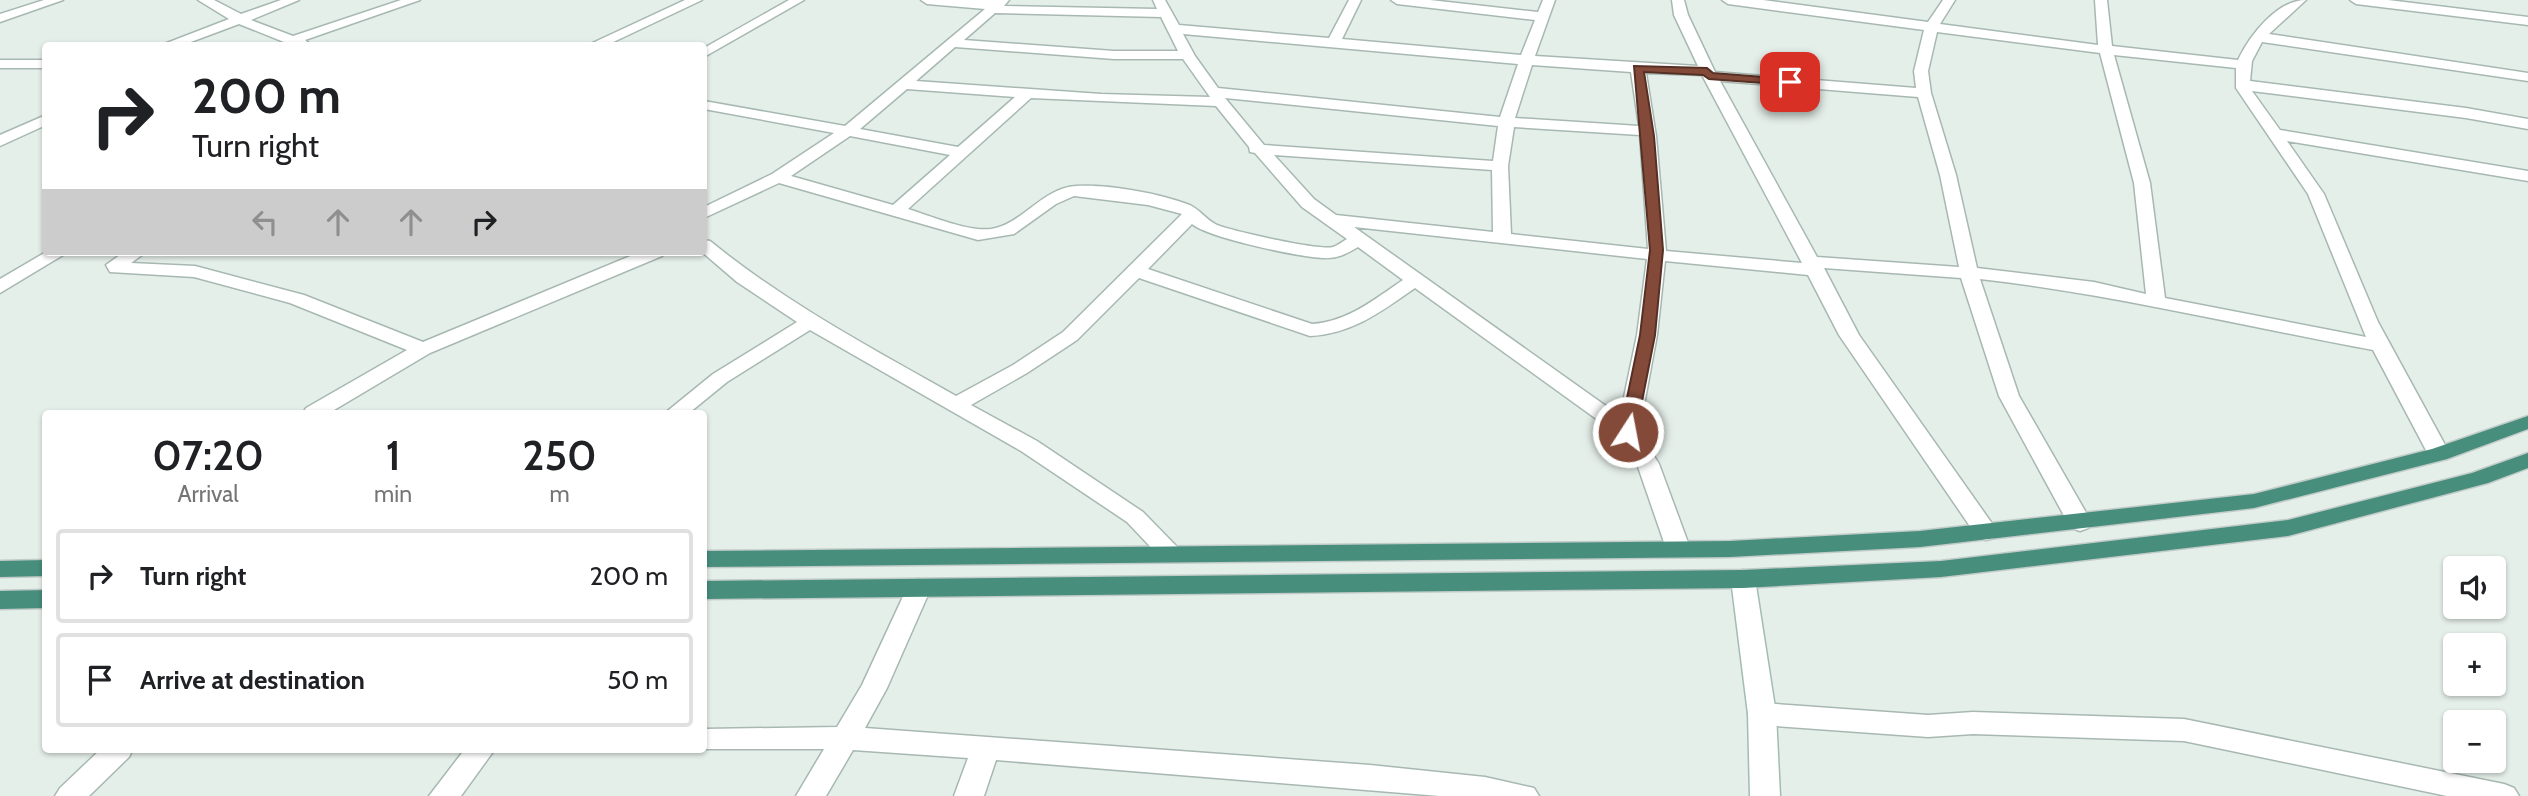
<!DOCTYPE html>
<html lang="en">
<head>
<meta charset="utf-8">
<style>
	body { margin:0; font-family:Cabin,sans-serif; background:#f6f6f6; color:#202124; height:100vh; display:flex; flex-direction:column; font-size:26px; white-space:nowrap }
	* { box-sizing:border-box; margin:0 }
	p { font-size:23px; color:#757577 }
	.icon { flex:none; width:38px; height:38px; fill:none; stroke:currentColor; stroke-width:2; stroke-linecap:round; stroke-linejoin:round }
	.map { position:relative; flex:1; overflow:hidden }
	.sheet { position:absolute; left:42px; top:410px; width:665px; height:343px; display:flex; flex-direction:column; background:#fff; border-radius:7px; box-shadow:0 2px 5px #0004 }
	.sheet>* { flex:none }
	.banner { position:absolute; left:42px; top:42px; width:665px; height:214px; border-radius:7px; box-shadow:0 2px 5px #0004; background:#fff; color:#202124; overflow:hidden }
	.controls { position:absolute; left:2443px; top:556px; display:grid; gap:14px }
	.controls a { display:grid; place-items:center; width:63px; height:63px; border-radius:7px; background:#fff; box-shadow:0 2px 5px #0004; font-size:35px }
	.pin { position:absolute; display:grid; place-items:center; width:60px; height:60px; color:#fff; margin:-30px; border-radius:14px; box-shadow:0 4px 10px #0006 }
	.me { position:absolute; width:77px; margin:-38px; rotate:11deg; stroke-linejoin:round; filter:drop-shadow(0 0 5px #0008) }
	.turn { display:flex; align-items:center; gap:24px; height:147px; padding:0 35px; font-size:32px }
	.turn .icon { width:91px; height:91px; stroke-width:2.5 }
	.turn b { display:block; font-size:49px; line-height:60px }
	.lanes { display:flex; align-items:center; height:66px; padding:0 35px; background:#0003; justify-content:center; gap:35px; direction:ltr }
	.lanes .off { opacity:.35 }
	.eta { display:flex; justify-content:space-evenly; align-items:center; height:119px; text-align:center }
	.eta b { font-size:42px; font-weight:600; line-height:49px }
	ul { padding:0; list-style:none }
	li { display:flex; align-items:center; gap:21px; height:94px; margin:0 14px 10px; padding:0 21px; border:4px solid #e0e0e0; border-radius:7px }
	li div { flex:1 }
	li b { display:block; font-size:26px }
	li em { font-style:normal }
	.map>svg:first-child { display:block }
	.lines { fill:none; stroke-linecap:round; stroke-linejoin:round }
	.minor-casing { stroke:#a7b8b2; stroke-width:3 }
	.secondary-casing { stroke:#a2bcb3; stroke-width:3 }
	.trunk-casing { stroke:#c1cbc8; stroke-width:3 }
	.minor { fill:#fff; fill-rule:evenodd }
	.secondary { fill:#fff; fill-rule:evenodd }
	.trunk { fill:#488e7d; fill-rule:evenodd }
	.route { fill:#844a39; stroke:#563025; stroke-width:2 }
</style>
</head>
<body>
<div class="map">
<svg width="2528" height="796" viewBox="0 0 2528 796">
	<rect width="100%" height="100%" fill="#e5efea"/>
	<g class="lines">
		<g class="minor-casing">
			<path id="minor" d="M44 0H63L0 22V14Z
				M198 0H214L241 14 281 0H299L251 20 293 36 401 0H420L305 40 312 46H294L239 24 180 46H159L229 19Z
				M685 0H702L605 46H586Z
				M789 0H804L704 57V48Z
				M921 0H1009L1004 6 1157 9 1153 0H1165L1179 25 1329 38 1349 0H1361L1342 39 1521 55 1535 20 1397 4 1391 0H1430L1538 12 1543 0H1555L1535 56 1698 66 1674 15 1672 0H1684L1688 15 1715 72 1916 88 1914 71 1924 30 1728 4 1722 0H1763L1928 22 1943 0H1955L1940 24 2098 45 2095 0H2107L2112 46 2238 60C2250 35 2277 0 2306 0L2269 34 2528 73V81L2262 42 2252 61 2250 81 2466 108 2528 119V129L2466 118 2252 91 2280 130 2528 171V181L2287 141 2324 194 2378 322 2450 454 2447 459H2431L2428 454 2373 350C2242 326 2113 294 1980 279L2019 396 2092 523 2088 528 2080 531 2072 528 2068 523 1999 396 1961 278 1824 268 1859 335 1998 532 1994 538 1986 540 1978 538 1839 335 1808 275 1665 261 1657 335 1639 432 1659 464 1690 548 1687 554 1678 556 1669 554 1666 548 1637 464 1620 436 1415 288C1382 311 1352 334 1310 336L1139 278 1077 340 1027 373 971 405 1037 441 1143 512 1183 553 1180 559 1171 561 1162 559 1127 522 1021 451 810 330 727 382 689 413H665L713 374 797 322 737 282 702 252 704 240 710 241C786 303 871 348 956 396L1013 365 1063 332 1182 214 1148 205 1074 196 1056 204 1014 234 978 240 779 183 704 218V207L772 174 834 133 704 109V101L845 126 985 9 927 4ZM995 13 1161 17 1178 51H1114L964 40ZM1937 32 2100 53 2134 183 2146 294 2094 282 1977 268 1956 175 1931 93 1928 71ZM1183 34 1518 64 1500 117 1218 88 1195 56ZM955 47 1114 59H1183L1210 97 1101 94 916 81ZM2114 55 2236 68V88L2308 194 2366 337 2165 298 2150 183ZM1532 65 1631 72 1639 126 1515 118ZM1646 73 1702 75 1802 263 1666 251 1656 136ZM1720 81 1918 97 1940 175 1959 267 1817 257ZM907 89 1015 97 958 147 860 129ZM1031 98 1216 106 1249 147 1250 152 1255 153 1302 207 1347 239C1343 241 1337 246 1333 247 1319 251 1233 231 1217 225 1206 220 1199 208 1187 204 1158 193 1107 184 1076 186 1042 188 1023 224 991 229 968 232 931 216 908 209ZM1225 98 1498 126 1493 161 1264 145ZM1514 127 1640 135 1648 249 1511 234 1508 166ZM850 136 950 155 893 205 791 176ZM1274 155 1492 170 1493 232 1336 215 1314 199ZM1192 224C1209 238 1299 257 1323 258 1337 259 1346 254 1358 247L1403 280C1375 299 1347 322 1312 324L1148 269ZM1354 227 1647 259 1637 335 1620 416Z
				M2350 0H2388L2528 17V25L2356 4Z
				M0 60H46V68H0Z
				M46 115V125L0 146V135Z
				M46 252H68L0 293V279Z
				M124 252H146L131 263 195 266 304 295 423 342 640 252H665L662 256 430 353 329 413H303L306 408 407 350 290 303 194 277 110 272 106 265Z
				M919 579 928 582 931 588 887 688 865 728 1370 765 1485 777 1534 788 1539 796H1440L996 760 984 796H954L968 758 853 750 826 796H796L824 749H698H704V729L837 727 862 685 907 588 910 582Z
				M1762 703 1928 715 1973 712 2184 719 2504 784 2514 788 2519 796H2447L2184 741 1973 734 1928 737 1762 725 1752 721 1748 714 1752 707Z
				M101 749H133L129 757 89 796H55L60 788Z
				M465 749H495L461 796H429Z"/>
		</g>
		<g class="secondary-casing">
			<path id="secondary" d="M1743 570 1752 573 1755 579 1776 714 1780 796H1750L1748 714 1731 579 1734 573Z"/>
		</g>
		<g class="trunk-casing">
			<path id="trunk" d="M2528 416V429L2447 459 2254 508 1920 547 1730 557 704 567V551L1730 541 1920 531 2254 494 2432 449Z
				M2528 453V468L2488 483 2288 536 1941 577 1743 588 704 599V581L1743 570 1941 561 2288 520 2472 473Z
				M46 560V576L0 577V561Z
				M46 590V608L0 609V591Z"/>
		</g>
		<use href="#minor" class="minor"/>
		<use href="#secondary" class="secondary"/>
		<use href="#trunk" class="trunk"/>
	</g>
	<path class="route" d="M1634 66 1707 68 1713 73 1790 79 1796 82 1790 85 1709 79 1703 75 1644 72 1654 136 1663 250 1655 335 1636 432 1628 437 1620 432 1640 335 1650 250Z"/>
</svg>
<div class="controls">
<a><svg class="icon" aria-label="sound" viewBox="0 0 24 24"><path d="M4 9h4l5-4v14l-5-4H4zM17 9q2 3 0 6"/></svg></a>
<a>+</a>
<a>−</a>
</div>
<div class="pin" style="left:1790px;top:82px;background:#d93025"><svg class="icon" aria-label="arrive" viewBox="0 0 24 24"><path d="M6 21V4h12l-3 4 3 4H6"/></svg></div>
<svg class="me" style="left:1628px;top:432px" viewBox="-20 -20 40 40"><circle r="17" fill="#844a39" stroke="#fff" stroke-width="3"/><path d="M0-11L8 9 0 5-8 9z" fill="#fff"/></svg>
<div class="banner">
<div class="turn"><svg class="icon" aria-label="right" viewBox="0 0 24 24"><path d="M7 20v-9h11M14 6l5 5-5 5"/></svg><div><b>200 m</b>Turn right</div></div>
<div class="lanes"><svg class="icon off" aria-label="left" viewBox="0 0 24 24"><path d="M17 20v-9H6M10 6l-5 5 5 5"/></svg><svg class="icon off" aria-label="ahead" viewBox="0 0 24 24"><path d="M12 20V5M6 11l6-6 6 6"/></svg><svg class="icon off" aria-label="ahead" viewBox="0 0 24 24"><path d="M12 20V5M6 11l6-6 6 6"/></svg><svg class="icon" aria-label="right" viewBox="0 0 24 24"><path d="M7 20v-9h11M14 6l5 5-5 5"/></svg></div>
</div>
<section class="sheet">
<div class="eta">
<div><b>07:20</b><p>Arrival</p></div>
<div><b>1</b><p>min</p></div>
<div><b>250</b><p>m</p></div>
</div>
<ul>
<li><svg class="icon" aria-label="right" viewBox="0 0 24 24"><path d="M7 20v-9h11M14 6l5 5-5 5"/></svg><div><b>Turn right</b></div><em>200 m</em></li>
<li><svg class="icon" aria-label="arrive" viewBox="0 0 24 24"><path d="M6 21V4h12l-3 4 3 4H6"/></svg><div><b>Arrive at destination</b></div><em>50 m</em></li>
</ul>
</section>
</div>
</body>
</html>
